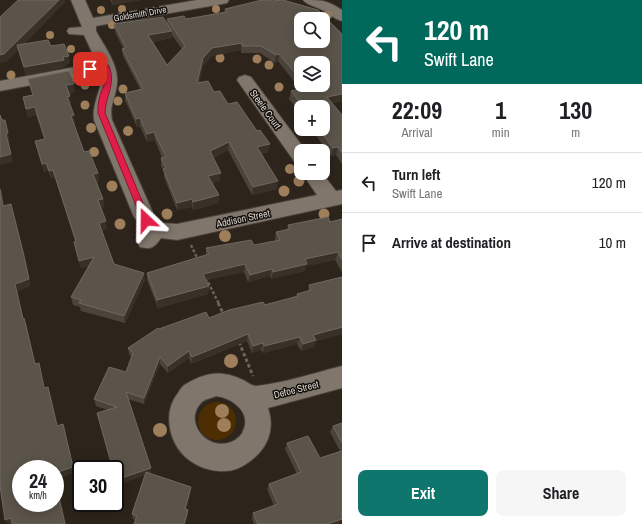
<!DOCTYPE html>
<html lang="en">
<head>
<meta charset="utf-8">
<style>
	body { margin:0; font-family:"Archivo Narrow",sans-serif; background:#f6f6f6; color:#202124; height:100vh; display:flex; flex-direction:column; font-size:15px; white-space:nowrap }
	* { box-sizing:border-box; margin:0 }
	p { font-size:13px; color:#757577 }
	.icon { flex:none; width:22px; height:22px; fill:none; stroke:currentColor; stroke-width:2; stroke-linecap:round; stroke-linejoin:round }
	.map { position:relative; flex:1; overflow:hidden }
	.sheet { display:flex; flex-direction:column; background:#fff; width:300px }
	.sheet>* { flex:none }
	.top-card { background:#00695c; color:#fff; overflow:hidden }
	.controls { position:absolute; left:294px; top:12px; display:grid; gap:8px }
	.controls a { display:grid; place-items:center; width:36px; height:36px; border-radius:8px; background:#fff; box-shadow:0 2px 10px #0003; font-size:20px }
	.speed { position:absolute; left:12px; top:460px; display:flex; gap:8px; font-size:20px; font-weight:700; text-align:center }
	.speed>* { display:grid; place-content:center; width:52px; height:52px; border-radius:50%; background:#fff; box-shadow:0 2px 10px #0003; line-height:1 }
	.speed small { font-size:10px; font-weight:400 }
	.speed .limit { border:2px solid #111; border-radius:6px; background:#fff; color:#111 }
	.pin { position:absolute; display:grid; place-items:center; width:34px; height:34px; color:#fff; margin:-17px; border-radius:8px; box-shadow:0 2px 6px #0006 }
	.me { position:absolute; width:44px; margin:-22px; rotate:337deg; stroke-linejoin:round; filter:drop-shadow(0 0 3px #0008) }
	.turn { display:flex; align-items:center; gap:14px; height:84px; padding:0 16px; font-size:18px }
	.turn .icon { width:52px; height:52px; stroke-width:2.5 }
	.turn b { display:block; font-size:28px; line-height:34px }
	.eta { display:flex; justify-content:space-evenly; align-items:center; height:68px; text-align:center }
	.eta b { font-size:24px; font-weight:700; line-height:28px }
	.cta { display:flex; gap:8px; margin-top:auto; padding:8px 16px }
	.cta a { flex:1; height:46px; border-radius:8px; background:#0f766e; color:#fff; font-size:16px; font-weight:700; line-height:46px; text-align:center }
	.cta a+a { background:#f6f6f6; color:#202124 }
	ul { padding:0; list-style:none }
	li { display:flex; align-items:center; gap:12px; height:60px; padding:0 16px; border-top:1px solid #e0e0e0 }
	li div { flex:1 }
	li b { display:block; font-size:15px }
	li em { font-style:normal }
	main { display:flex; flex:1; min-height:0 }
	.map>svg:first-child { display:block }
	.green { fill:#4d2e03 }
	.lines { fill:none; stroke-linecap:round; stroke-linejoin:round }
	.minor-casing { stroke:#49423c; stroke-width:2 }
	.path-far1 { stroke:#6b645c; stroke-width:2.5; stroke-dasharray:3 2; stroke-linecap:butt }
	.path { stroke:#6b645c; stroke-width:3; stroke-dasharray:3.5 2.5; stroke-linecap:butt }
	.minor { fill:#80766b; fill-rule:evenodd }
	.tree { fill:#9e7e5b }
	.wall { fill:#4c443b; fill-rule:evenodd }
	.shaded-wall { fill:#393128 }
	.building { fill:#5b544b; stroke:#706860; fill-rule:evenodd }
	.route { fill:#e11d48; stroke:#92132f }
	.labels { text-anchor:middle; stroke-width:3; stroke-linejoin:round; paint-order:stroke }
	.far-street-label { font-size:9px; fill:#dcd6d1; stroke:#130f0b }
	.street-label { font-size:10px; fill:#dcd6d1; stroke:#130f0b }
</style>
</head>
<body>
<main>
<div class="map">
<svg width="342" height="524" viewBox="0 0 342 524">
	<rect width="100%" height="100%" fill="#2d251c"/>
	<path class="green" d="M198 421a19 19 0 1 1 38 0a19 19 0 1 1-38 0Z"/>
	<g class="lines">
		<g class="minor-casing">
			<path id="minor" d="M71 0H85L93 18 197 0H229L227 3 222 4 96 26V31C104 46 119 65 117 83 116 98 109 104 112 120L153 213 162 223 177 224 317 195 302 173H322L336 191 342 190V204L177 240 161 238C155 247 151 250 140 247L137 241 144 230 134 217 94 120C91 102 104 89 100 72L0 91V81L97 63 84 35 69 34 67 31 69 28 82 27Z
				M303 0C321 0 327 0 342 10V21C333 19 328 12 320 9 314 6 307 5 303 0Z
				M245 75 251 77 306 151H301V163L294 161 237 80 239 77Z
				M342 366V388L268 408C276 432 266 451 246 464 240 468 233 471 226 471 213 472 200 468 189 460 169 445 162 413 178 393 180 390 182 386 186 384 207 372 221 370 243 380 247 382 252 386 256 386 285 383 314 373 342 366ZM216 396C232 398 252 412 243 431 242 435 238 438 235 440 210 455 181 422 202 402 205 399 212 398 216 396Z"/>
		</g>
		<path class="path-far1" d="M191 245 198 260
			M206 278 219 304"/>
		<path class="path" d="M218 303 224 315
			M239 342 253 376"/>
		<use href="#minor" class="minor"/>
	</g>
	<g class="tree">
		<circle cx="122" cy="9" r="4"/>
		<circle cx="216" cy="9" r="4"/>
		<circle cx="101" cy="10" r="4"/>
		<circle cx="328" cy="15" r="4"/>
		<circle cx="112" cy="25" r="4"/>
		<circle cx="50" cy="35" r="4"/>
		<circle cx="71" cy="49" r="4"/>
		<circle cx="220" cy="58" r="4.5"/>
		<circle cx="257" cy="59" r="4.5"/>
		<circle cx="269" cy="65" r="4.5"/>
		<circle cx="11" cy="75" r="4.5"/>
		<circle cx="72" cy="78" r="4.5"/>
		<circle cx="85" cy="85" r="4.5"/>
		<circle cx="279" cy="87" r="4.5"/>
		<circle cx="123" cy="89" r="4.5"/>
		<circle cx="118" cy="101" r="4.5"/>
		<circle cx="85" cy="105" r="4.5"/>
		<circle cx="91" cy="128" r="5"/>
		<circle cx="128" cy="131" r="5"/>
		<circle cx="94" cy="152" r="5"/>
		<circle cx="290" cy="169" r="5"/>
		<circle cx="299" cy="181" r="5.5"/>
		<circle cx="112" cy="186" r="5.5"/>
		<circle cx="284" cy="191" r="5.5"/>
		<circle cx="167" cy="214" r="5.5"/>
		<circle cx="324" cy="214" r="5.5"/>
		<circle cx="120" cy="224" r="5.5"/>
		<circle cx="225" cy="236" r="6"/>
		<circle cx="231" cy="361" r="7"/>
		<circle cx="222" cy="411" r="7"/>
		<circle cx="224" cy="425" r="7"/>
		<circle cx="160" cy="430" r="7"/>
	</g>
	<path class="wall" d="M18 0H65V2L24 44 51 46 70 63 64 65 65 67 26 75 18 50 6 62Z
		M110 0H140L113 5Z
		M271 1 342 34V101L332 103 342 115V164L336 155 331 156 314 133 311 134 308 129H323V107H301V114L289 99 291 91 300 89 278 61 275 63 260 53H241V50L212 56 203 66 199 83 214 92 228 104 268 152 261 154 277 189 252 195 228 150 213 158 220 181 212 183 219 195 218 203 193 210 192 207 177 210 164 177V171L161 166V158H162L155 140 147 142 140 126 137 127 125 100V93L140 89 123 56 122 49 123 48 115 32 114 24 167 23V19H186L224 12 225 9ZM172 35 182 49 167 65 153 42 172 38ZM301 63 323 85H301Z
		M28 79 75 92 69 93 71 104H70L75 123 74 124 84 152 98 173 99 181 96 182 103 199 104 207H101L107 229 101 230 114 264 145 280 125 323 81 311 80 307 73 305 71 297 89 266 81 268 74 242 75 241 55 178H51L48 170 44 172 35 141 44 139 36 115 28 117 23 97 33 95Z
		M342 219V272L335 260 306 266 305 271 271 279 270 276 248 282 244 272 206 280 209 286 208 294 158 308 147 280V273L206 255V248L254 245 275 241V240L276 232 287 230 288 225 330 222Z
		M342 277V334L316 341 314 347 301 351 297 344 263 353 261 350 252 353 247 341 191 364 189 358 168 373 160 364 144 404 128 399 151 468V473L150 474 191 492 186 509 188 510V515L185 524H134L135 520 133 519 132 514 145 475 117 485 115 479V469H112L97 413 108 410 96 406 94 399 126 372 131 357 129 354 128 348 159 329 296 297 297 294 308 291 309 285Z
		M342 423V520L340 523 336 524H254L252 518 253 513 274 506 267 489 269 484 297 474 285 449 287 443 320 458 340 451 330 432 333 426Z"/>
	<path class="shaded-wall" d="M59 0H65V2L19 50 17 45 18 50 6 62 0 63V55Z
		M112 0H140L113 5Z
		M172 31V38L149 43 148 35Z
		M242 43 241 50 212 56 203 66 197 91V83L203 58 212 48Z
		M279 54 278 61 275 63 276 55Z
		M69 56 70 63 64 65 65 67 26 75 24 67Z
		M74 84 75 92 67 93 66 85Z
		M342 94V101L325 105 327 97Z
		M70 96 71 104 68 105 67 97Z
		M35 107 36 115 28 117 26 109Z
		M74 115 75 123 72 124 71 116Z
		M140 118V126L137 127 136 119Z
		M312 129H315L314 133 311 134Z
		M154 132 155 140 147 142V134Z
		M8 133 10 141 8 142 13 162 0 165V157L6 134Z
		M229 142 228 150 210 159V151Z
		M270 144 268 152 256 155 257 147Z
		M338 147 336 155 331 156 333 148Z
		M46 163 48 170 44 172 42 164Z
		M53 170 55 178H51L49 171Z
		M98 173 99 181 95 182 93 174Z
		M221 173 220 181 207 184 208 176Z
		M278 181 277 189 252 195 253 187Z
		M0 187 2 192 6 214 3 206Z
		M219 195 218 203 193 210V202Z
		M103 199 104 207 99 208 98 200Z
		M192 199V207L177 210V203Z
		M13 212 26 259 31 286 18 291 25 326 23 319 15 284Z
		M106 221 107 229 100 230 99 223Z
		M338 252 335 260 306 266 305 271 271 279 273 272 305 259Z
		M94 257 95 264 81 268 79 261Z
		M245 264 244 272 202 281 203 274Z
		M272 269 270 276 248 282 250 275Z
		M144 273 145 280 125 323 124 316Z
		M209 286 208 294 158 308 157 300Z
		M24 318 27 325 37 371 35 364Z
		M342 328V334L316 341 314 347 301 351 303 344 313 335Z
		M248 334 247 341 191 364 192 357Z
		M300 337 297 344 263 353 264 346Z
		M263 343 261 350 252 353 253 346Z
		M189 351V358L168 373V366Z
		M160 357V364L144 404V398Z
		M39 363 41 370 47 394 44 388Z
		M48 387 50 393 60 432 57 426Z
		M63 424 65 431 75 473 56 479 66 524H65L55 480V473Z
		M151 468V473L117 485 116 480Z
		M191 487V492L185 514V509Z
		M188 510V515L185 524H184Z
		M11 518 15 523 11 524H8L5 520Z
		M342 519V520L340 523 336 524H327Z"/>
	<path class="building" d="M18 0H59L4 54 0 55V17Z
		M262 0H270L271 1 283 0 318 10 342 34V94L327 97 342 115V153L338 147 333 148 319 129H323V107H303L291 91 307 87 305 85H323V63H301V80L279 54 276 55 261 46H242V43L212 48 203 58 197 83 208 81 214 92 220 91 228 104 237 102 257 131 260 130 270 144 257 147 278 181 253 187 229 142 210 151 221 173 208 176 219 195 193 202 192 199 177 203 163 169 166 168 161 158 166 157 154 132 147 134 140 118 136 119 125 93 143 89 122 49 126 48 114 24 163 17 172 31 148 35 167 65 185 46 167 19 184 16 186 19 227 12 225 9ZM301 19H323V41H301Z
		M48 40 51 46 64 44 69 56 63 57 64 60 24 67 17 45Z
		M69 71 74 84 66 85 70 96 67 97 74 115 71 116 84 152 89 151 98 173 93 174 103 199 98 200 106 221 99 223 114 264 144 273 124 316 79 303 81 300 71 297 94 257 79 261 74 242 76 241 53 170 49 171 46 163 42 164 35 141 45 139 35 107 26 109 23 97 33 95 28 79Z
		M0 115 2 120H5L8 133 6 134 11 154 0 157Z
		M0 189 3 206 11 204 23 252 29 279 15 284 23 319 24 318 35 364 39 363 44 388 48 387 57 426 63 424 73 467 55 473V469H21V503H55V480L65 524H12L11 518 5 520 0 486Z
		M328 217 330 222 342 219V260L338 252 305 259 307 264 273 272 272 269 250 275 245 264 203 274 209 286 157 300 147 273 209 254 206 248 251 240 254 245 280 240 276 232 290 229 288 225Z
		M342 277V327L313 335 316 340 303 344 300 337 264 346 263 343 253 346 248 334 192 357 189 351 168 366 160 357 144 398 126 392 151 468 116 480 115 477V469H113L97 413 117 407 94 399 109 367 126 372 133 353 128 348 158 328 159 329 206 312 209 318 229 310 263 302 265 305 298 296 297 294 311 290 309 285Z
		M342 423V443L333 426Z
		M308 436 320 458 342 451V513L341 514 342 515V519L327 524H258L253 513 278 504 269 484 301 472 287 443Z
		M146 472 191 487 185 509 188 510 184 524H134L137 516 132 514Z"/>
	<path class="route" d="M106 64 109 66C116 85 106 94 105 113L150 220 146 224 142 220 98 113C98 109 98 104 99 100 101 87 109 84 103 69L90 71 87 69Z"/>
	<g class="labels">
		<g class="far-street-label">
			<text transform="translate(140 14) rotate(-10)" y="3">Goldsmith Drive</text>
		</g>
		<g class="street-label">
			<text transform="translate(266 109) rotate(54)" y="4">Steele Court</text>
			<text transform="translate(243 218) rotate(-12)" y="4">Addison Street</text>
			<text transform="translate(296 389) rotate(-14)" y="4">Defoe Street</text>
		</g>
	</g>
</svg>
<div class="controls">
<a><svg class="icon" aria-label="search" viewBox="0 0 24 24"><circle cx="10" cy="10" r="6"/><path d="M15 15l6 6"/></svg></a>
<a><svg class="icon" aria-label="layers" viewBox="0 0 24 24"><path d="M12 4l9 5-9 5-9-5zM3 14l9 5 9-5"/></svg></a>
<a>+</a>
<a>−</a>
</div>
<div class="speed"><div>24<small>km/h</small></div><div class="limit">30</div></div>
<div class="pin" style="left:90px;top:69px;background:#d93025"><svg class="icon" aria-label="arrive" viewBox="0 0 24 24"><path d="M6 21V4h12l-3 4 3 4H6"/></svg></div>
<svg class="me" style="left:146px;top:220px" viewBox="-20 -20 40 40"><path d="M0-17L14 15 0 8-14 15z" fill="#e11d48" stroke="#fff" stroke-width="4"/></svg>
</div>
<section class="sheet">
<div class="top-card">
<div class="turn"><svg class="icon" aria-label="left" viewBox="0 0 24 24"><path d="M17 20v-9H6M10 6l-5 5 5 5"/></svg><div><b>120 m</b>Swift Lane</div></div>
</div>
<div class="eta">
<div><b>22:09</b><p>Arrival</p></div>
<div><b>1</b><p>min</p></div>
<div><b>130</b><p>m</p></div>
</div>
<ul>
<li><svg class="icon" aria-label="left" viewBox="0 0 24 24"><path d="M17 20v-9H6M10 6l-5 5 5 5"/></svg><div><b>Turn left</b><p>Swift Lane</p></div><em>120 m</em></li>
<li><svg class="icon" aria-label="arrive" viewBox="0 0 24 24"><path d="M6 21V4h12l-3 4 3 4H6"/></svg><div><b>Arrive at destination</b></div><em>10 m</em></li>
</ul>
<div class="cta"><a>Exit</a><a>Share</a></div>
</section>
</main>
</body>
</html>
